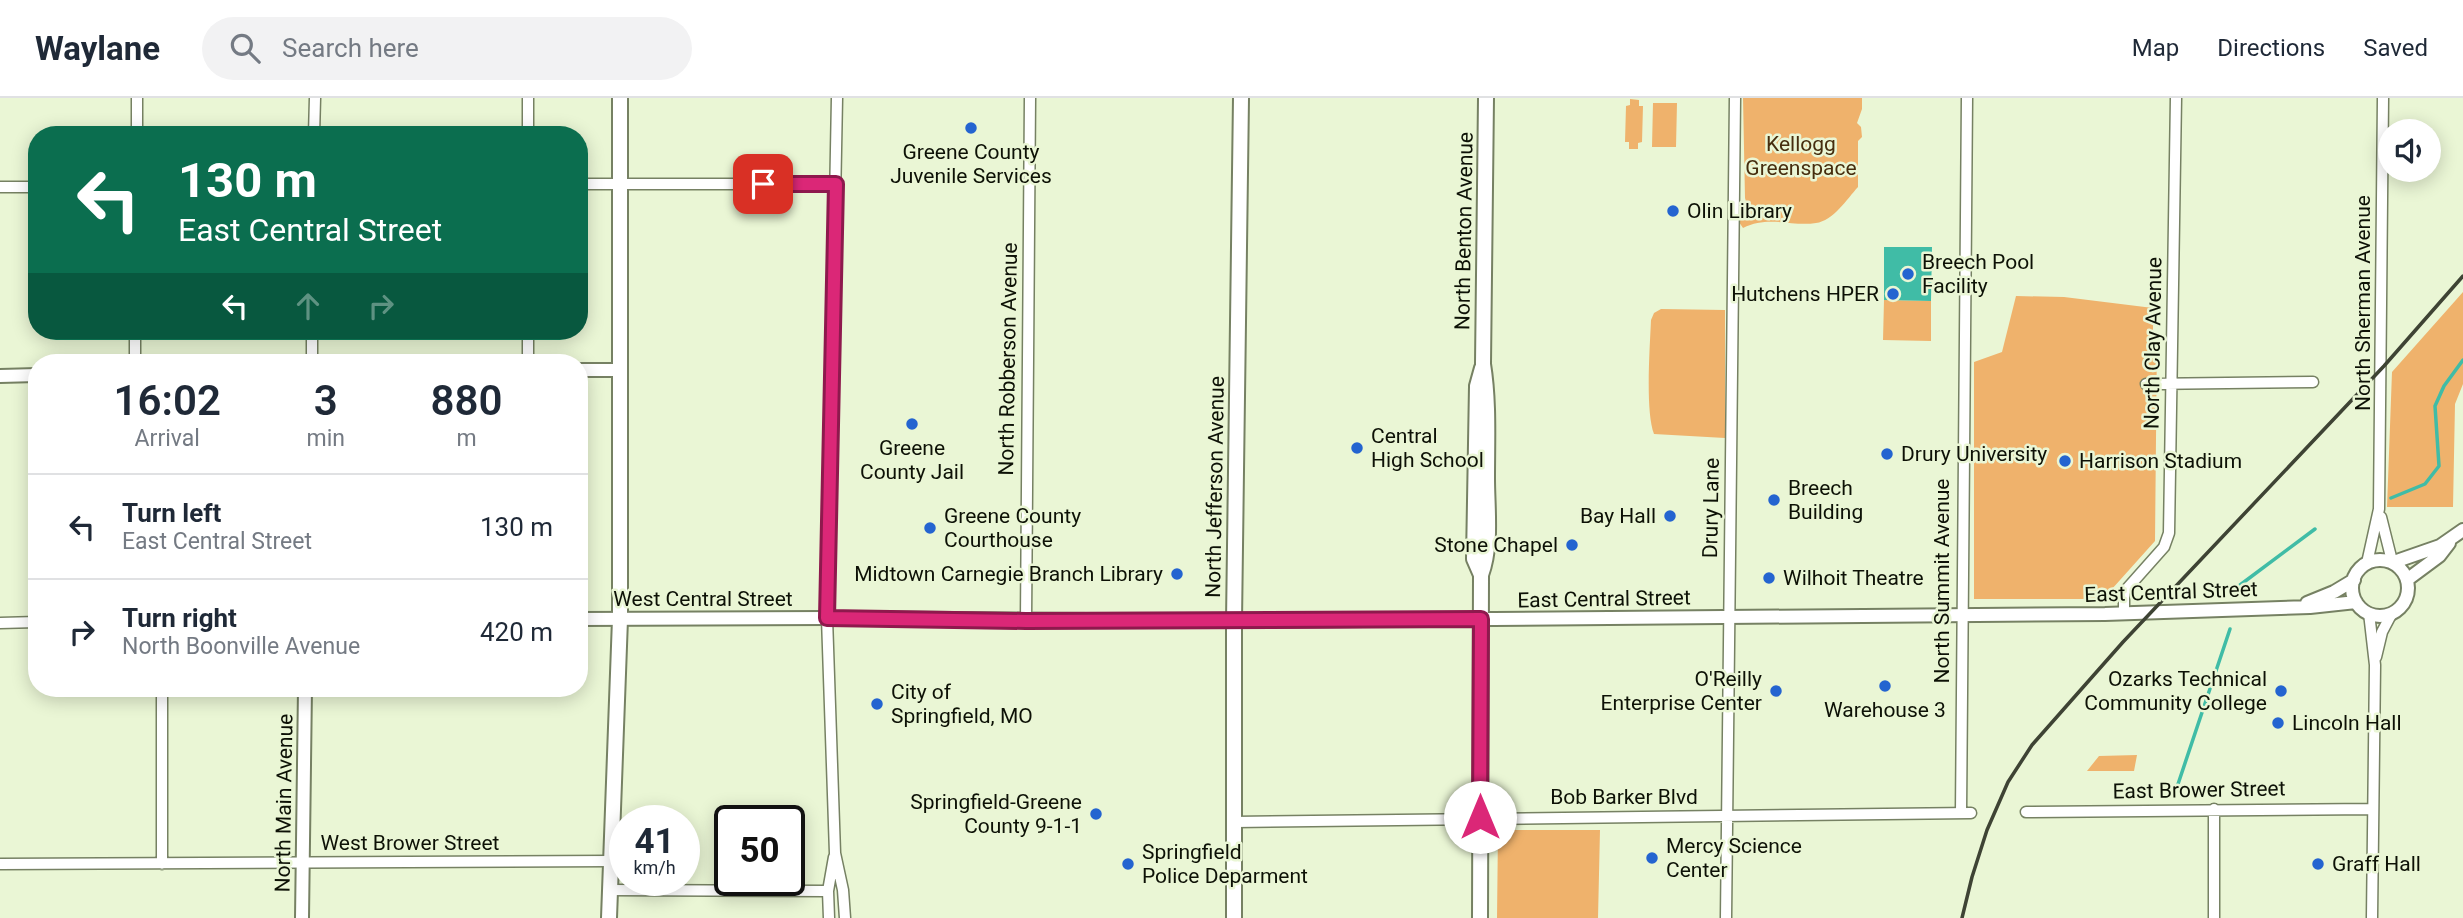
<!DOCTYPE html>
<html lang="en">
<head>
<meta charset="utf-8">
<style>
	body { margin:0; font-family:Roboto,sans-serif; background:#f2f2f3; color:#1f2937; height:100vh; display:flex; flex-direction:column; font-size:26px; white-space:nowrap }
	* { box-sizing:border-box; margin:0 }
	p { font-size:23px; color:#747a83 }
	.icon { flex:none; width:38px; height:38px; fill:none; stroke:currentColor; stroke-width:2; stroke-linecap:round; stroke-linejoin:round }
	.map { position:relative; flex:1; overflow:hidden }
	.panel { position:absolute; left:28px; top:256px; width:560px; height:343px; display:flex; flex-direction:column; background:#fff; border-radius:28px; box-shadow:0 4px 18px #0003 }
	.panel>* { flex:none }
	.guide { position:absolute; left:28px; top:28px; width:560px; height:214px; border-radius:28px; box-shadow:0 4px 18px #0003; background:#0b6e4f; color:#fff; overflow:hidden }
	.buttons { position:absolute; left:2378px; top:21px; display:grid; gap:14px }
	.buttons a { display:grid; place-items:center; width:63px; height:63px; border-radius:50%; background:#fff; box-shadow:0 4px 18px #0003; font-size:35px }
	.speed { position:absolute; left:609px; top:707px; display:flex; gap:14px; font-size:35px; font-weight:700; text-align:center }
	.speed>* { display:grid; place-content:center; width:91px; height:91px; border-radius:50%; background:#fff; box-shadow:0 4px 18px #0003; line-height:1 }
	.speed small { font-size:18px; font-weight:400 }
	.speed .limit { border:4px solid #111; border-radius:10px; background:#fff; color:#111 }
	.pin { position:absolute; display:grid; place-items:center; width:60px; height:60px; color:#fff; margin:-30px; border-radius:14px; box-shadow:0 4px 10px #0006 }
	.me { position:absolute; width:77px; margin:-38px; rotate:0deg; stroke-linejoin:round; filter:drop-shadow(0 0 5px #0008) }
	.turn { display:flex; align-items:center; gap:24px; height:147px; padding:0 35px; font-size:32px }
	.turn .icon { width:91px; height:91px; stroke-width:2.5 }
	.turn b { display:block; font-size:49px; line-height:60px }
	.lanes { display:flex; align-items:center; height:66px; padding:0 35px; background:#0003; justify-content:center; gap:35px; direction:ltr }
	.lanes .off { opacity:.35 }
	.eta { display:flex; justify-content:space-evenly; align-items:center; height:119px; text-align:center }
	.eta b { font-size:42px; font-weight:600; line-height:49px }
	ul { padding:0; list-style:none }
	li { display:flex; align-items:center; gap:21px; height:105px; padding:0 35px; border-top:2px solid #e0e1e3 }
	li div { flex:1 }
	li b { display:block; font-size:26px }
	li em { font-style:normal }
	header { display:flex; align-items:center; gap:42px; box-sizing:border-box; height:98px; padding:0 35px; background:#fff; border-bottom:2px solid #e0e1e3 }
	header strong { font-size:33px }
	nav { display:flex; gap:38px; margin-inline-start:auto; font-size:24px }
	.search { width:490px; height:63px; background:#f2f2f3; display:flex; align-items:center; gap:18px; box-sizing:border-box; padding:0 24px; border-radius:38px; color:#747a83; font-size:26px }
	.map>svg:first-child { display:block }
	.green { fill:#efb26c }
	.water { fill:#40bca6 }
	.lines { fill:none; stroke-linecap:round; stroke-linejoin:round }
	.stream { stroke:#40bca6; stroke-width:3.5 }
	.minor-casing { stroke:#768163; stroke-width:13 }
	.tertiary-casing { stroke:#768163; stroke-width:16 }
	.secondary-casing { stroke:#768163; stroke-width:18 }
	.minor { stroke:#fff; stroke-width:10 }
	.tertiary { stroke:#fff; stroke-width:12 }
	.secondary { stroke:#fff; stroke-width:14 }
	.rail { stroke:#3e4334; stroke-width:3.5 }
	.route-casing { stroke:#8e194d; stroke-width:18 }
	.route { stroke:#db2777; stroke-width:12 }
	.poi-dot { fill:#2464d0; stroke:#eaf6d5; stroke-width:2.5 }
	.labels { text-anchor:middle; stroke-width:5; stroke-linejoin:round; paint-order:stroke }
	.park-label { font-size:21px; fill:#462d0e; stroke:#eaf6d5 }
	.poi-label { font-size:21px; fill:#0d1106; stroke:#eaf6d5; text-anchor:start }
	.street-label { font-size:21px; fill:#0d1106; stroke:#eaf6d5 }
</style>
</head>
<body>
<header>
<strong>Waylane</strong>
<div class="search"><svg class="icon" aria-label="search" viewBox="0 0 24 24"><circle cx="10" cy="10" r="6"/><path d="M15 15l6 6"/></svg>Search here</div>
<nav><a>Map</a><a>Directions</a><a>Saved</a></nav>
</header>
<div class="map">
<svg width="2463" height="820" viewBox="0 0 2463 820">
	<rect width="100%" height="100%" fill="#eaf6d5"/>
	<path class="green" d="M1743 0H1862V11L1857 25 1861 29 1862 39 1858 43V89C1847 101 1833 123 1816 125 1792 129 1769 117 1743 130L1739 124 1747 107 1745 100Z
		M1630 1 1639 2V8H1643L1642 44 1638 45V51H1629V44H1625L1626 8 1630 7Z
		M1653 5H1677L1676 49H1652Z
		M2463 194V286L2455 306 2453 409H2387L2392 274Z
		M2016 198 2064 199 2153 210V235L2157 239 2155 443 2103 501H1974V264L2002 254Z
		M1884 202 1931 203V243L1883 242Z
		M1661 211 1725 212V340L1654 336C1645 313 1650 248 1651 222L1654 215Z
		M2137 657 2134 673H2087L2099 658Z
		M1498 732H1600L1598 820H1497Z"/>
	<path class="water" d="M1884 149H1932L1931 203 1884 202Z"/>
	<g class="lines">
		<path class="stream" d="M2391 400 2425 386 2439 368 2435 308 2444 288 2463 262
			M2232 499 2240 487 2315 431
			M2174 698 2230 531"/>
		<g class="minor-casing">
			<path id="minor" d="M837 0 827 520 835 755 843 792 845 820
				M137 37V0
				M314 37 315 0
				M528 37V0
				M579 86H836
				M0 89H37
				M135 264V233
				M312 264V233
				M528 264V233
				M2146 286 2313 284
				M2381 419 2392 463
				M2367 465 2379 411 2383 0
				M2124 515V494L2164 449 2169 435 2176 0
				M2369 515 2375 567 2372 820
				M1026 523 1030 0
				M0 525 37 524
				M2376 559 2382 534 2392 515
				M2214 711V820
				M2026 714 2373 711
				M1961 715 1967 0
				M1235 724 1971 715
				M0 766 611 763
				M162 766V590
				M610 792 828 793
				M829 820 828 793 834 759
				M1726 820 1735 0"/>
		</g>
		<g class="tertiary-casing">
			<path id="tertiary" d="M579 272H619
				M0 278 37 277
				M2352 490a28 28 0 1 1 56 0a28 28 0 1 1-56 0Z
				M2394 464 2440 448 2463 432
				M2408 481 2439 458 2449 445
				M2307 505 2334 494 2354 482
				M579 521 827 520 1234 523 2105 516 2310 509 2356 504
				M302 820 305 590"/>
		</g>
		<g class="secondary-casing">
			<path id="secondary" d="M1481 477 1474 461 1477 288 1482 270
				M609 820 620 521V0
				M1234 820V523L1241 0
				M1480 820 1481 477C1492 447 1487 411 1487 380 1487 342 1489 303 1483 266L1486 0"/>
		</g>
		<use href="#minor" class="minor"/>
		<use href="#tertiary" class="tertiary"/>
		<use href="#secondary" class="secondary"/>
		<path class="rail" d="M1962 820 1972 779 1987 732 2008 684 2032 647 2123 544 2384 268 2463 178"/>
	</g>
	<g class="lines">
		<g class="route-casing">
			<path id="route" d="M763 86H836L827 520 1026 523 1481 521 1480 719"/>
		</g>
		<use href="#route" class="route"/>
	</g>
	<g class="poi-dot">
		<circle cx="971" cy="30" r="7"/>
		<circle cx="1673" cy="113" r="7"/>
		<circle cx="1908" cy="176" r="7"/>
		<circle cx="1893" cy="196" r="7"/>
		<circle cx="912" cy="326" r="7"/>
		<circle cx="1357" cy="350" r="7"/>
		<circle cx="1887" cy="356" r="7"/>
		<circle cx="2065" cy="363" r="7"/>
		<circle cx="1774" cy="402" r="7"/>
		<circle cx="1670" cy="418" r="7"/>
		<circle cx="930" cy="430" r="7"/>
		<circle cx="1572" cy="447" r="7"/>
		<circle cx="1177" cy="476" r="7"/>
		<circle cx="1769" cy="480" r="7"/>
		<circle cx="1885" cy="588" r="7"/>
		<circle cx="1776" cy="593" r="7"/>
		<circle cx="2281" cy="593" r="7"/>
		<circle cx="877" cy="606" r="7"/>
		<circle cx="2278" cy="625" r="7"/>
		<circle cx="1096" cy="716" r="7"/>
		<circle cx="1652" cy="760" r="7"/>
		<circle cx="1128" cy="766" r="7"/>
		<circle cx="2318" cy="766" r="7"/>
	</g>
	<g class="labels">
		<g class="park-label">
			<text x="1801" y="53">Kellogg<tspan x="1801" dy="24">Greenspace</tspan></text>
		</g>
		<g class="poi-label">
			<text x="971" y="61" text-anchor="middle">Greene County<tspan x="971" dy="24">Juvenile Services</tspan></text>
			<text x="1687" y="120">Olin Library</text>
			<text x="1922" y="171">Breech Pool<tspan x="1922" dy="24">Facility</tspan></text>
			<text x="1879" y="203" text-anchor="end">Hutchens HPER</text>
			<text x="1371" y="345">Central<tspan x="1371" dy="24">High School</tspan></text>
			<text x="912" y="357" text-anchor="middle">Greene<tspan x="912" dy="24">County Jail</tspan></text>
			<text x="1901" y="363">Drury University</text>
			<text x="2079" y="370">Harrison Stadium</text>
			<text x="1788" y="397">Breech<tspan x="1788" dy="24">Building</tspan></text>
			<text x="944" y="425">Greene County<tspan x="944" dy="24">Courthouse</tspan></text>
			<text x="1656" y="425" text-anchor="end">Bay Hall</text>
			<text x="1558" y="454" text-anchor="end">Stone Chapel</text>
			<text x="1163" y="483" text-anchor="end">Midtown Carnegie Branch Library</text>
			<text x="1783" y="487">Wilhoit Theatre</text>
			<text x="1762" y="588" text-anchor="end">O'Reilly<tspan x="1762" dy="24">Enterprise Center</tspan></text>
			<text x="2267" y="588" text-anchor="end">Ozarks Technical<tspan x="2267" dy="24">Community College</tspan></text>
			<text x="891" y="601">City of<tspan x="891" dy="24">Springfield, MO</tspan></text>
			<text x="1885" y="619" text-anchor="middle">Warehouse 3</text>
			<text x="2292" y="632">Lincoln Hall</text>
			<text x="1082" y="711" text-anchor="end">Springfield-Greene<tspan x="1082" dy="24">County 9-1-1</tspan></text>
			<text x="1666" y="755">Mercy Science<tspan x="1666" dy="24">Center</tspan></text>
			<text x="1142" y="761">Springfield<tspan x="1142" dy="24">Police Deparment</tspan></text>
			<text x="2332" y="773">Graff Hall</text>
		</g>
		<g class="street-label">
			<text transform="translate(1464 133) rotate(-89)" y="7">North Benton Avenue</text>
			<text transform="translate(2363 205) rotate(-90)" y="7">North Sherman Avenue</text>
			<text transform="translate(2153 245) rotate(-89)" y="7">North Clay Avenue</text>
			<text transform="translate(1008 261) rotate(-89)" y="7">North Robberson Avenue</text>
			<text transform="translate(1215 389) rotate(-89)" y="7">North Jefferson Avenue</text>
			<text transform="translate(1711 410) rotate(-89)" y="7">Drury Lane</text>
			<text transform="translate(1942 483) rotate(-90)" y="7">North Summit Avenue</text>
			<text transform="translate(2171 494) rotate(-2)" y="7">East Central Street</text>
			<text x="703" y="508">West Central Street</text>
			<text transform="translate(1604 501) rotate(-1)" y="7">East Central Street</text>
			<text transform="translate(2199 692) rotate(-1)" y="7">East Brower Street</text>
			<text x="1624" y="706">Bob Barker Blvd</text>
			<text transform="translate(284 705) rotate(-89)" y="7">North Main Avenue</text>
			<text x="410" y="752">West Brower Street</text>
		</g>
	</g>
</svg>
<div class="buttons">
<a><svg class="icon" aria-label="sound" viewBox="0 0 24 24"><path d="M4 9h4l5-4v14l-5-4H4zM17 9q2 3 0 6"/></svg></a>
</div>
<div class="speed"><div>41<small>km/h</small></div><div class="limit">50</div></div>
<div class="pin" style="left:763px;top:86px;background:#d93025"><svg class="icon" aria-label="arrive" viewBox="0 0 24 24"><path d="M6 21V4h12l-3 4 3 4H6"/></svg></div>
<svg class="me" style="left:1480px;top:719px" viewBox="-20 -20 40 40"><circle r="19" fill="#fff"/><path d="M0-13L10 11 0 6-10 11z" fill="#db2777"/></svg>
<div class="guide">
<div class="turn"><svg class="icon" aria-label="left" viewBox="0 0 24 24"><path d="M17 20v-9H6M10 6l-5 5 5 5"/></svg><div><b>130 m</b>East Central Street</div></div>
<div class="lanes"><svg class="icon" aria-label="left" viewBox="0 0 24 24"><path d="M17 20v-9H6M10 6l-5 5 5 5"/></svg><svg class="icon off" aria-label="ahead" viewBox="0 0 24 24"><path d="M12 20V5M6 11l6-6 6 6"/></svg><svg class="icon off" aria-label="right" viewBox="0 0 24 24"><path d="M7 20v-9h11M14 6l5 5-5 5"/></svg></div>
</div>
<section class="panel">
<div class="eta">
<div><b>16:02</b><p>Arrival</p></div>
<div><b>3</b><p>min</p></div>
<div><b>880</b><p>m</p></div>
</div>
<ul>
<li><svg class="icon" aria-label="left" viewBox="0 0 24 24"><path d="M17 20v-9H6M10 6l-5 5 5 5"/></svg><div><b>Turn left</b><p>East Central Street</p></div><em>130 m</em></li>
<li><svg class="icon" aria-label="right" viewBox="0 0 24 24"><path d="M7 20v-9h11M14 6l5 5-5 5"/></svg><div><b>Turn right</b><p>North Boonville Avenue</p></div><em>420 m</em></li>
</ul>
</section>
</div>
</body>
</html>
